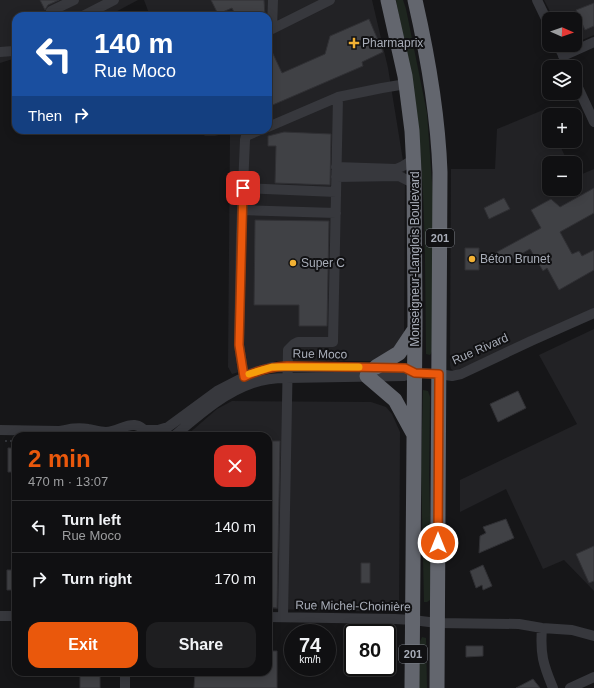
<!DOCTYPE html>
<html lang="en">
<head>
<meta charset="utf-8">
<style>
	body { margin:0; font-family:Arial,sans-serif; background:#1e1e20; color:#f1f3f6; height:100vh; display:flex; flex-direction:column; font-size:15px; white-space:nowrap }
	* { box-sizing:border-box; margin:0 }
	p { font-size:13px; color:#9c9d9f }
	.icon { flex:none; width:22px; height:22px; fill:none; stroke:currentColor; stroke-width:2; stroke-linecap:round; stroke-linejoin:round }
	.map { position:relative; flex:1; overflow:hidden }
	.side { position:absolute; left:12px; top:432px; width:260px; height:244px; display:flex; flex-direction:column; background:#101012; border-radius:12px; box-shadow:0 2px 10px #0003,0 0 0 1px #303032 }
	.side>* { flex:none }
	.hud { position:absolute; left:12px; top:12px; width:260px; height:122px; border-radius:12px; box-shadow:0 2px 10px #0003,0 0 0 1px #303032; background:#1a4fa0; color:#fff; overflow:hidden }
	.needle { width:26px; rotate:92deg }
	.tools { position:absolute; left:542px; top:12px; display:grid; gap:8px }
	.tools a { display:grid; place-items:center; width:40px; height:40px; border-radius:8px; background:#101012; box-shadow:0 2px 10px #0003,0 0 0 1px #303032; font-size:20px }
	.speed { position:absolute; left:284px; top:624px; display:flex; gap:8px; font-size:20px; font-weight:700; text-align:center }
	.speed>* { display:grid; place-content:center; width:52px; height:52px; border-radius:50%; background:#101012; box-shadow:0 2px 10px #0003,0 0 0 1px #303032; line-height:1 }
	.speed small { font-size:10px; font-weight:400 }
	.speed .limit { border:2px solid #111; border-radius:6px; background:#fff; color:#111 }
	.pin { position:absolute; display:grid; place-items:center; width:34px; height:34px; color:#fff; margin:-17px; border-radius:8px; box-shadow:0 2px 6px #0006 }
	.me { position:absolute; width:44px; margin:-22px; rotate:0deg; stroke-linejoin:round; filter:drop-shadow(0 0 3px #0008) }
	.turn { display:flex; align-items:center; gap:14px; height:84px; padding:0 16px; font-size:18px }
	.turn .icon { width:52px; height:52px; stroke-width:2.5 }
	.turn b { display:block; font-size:28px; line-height:34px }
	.then { display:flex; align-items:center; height:38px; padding:0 16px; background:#0003; gap:8px; font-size:15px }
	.round { display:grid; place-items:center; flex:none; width:42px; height:42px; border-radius:12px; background:#1e1e20 }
	.summary { display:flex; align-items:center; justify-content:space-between; height:68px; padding:0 16px }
	h1 { font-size:24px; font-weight:600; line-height:30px; color:#ea580c }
	.action { display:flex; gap:8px; margin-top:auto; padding:8px 16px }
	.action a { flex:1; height:46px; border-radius:12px; background:#ea580c; color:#fff; font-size:16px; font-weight:600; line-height:46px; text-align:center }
	.action a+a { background:#1e1e20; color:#f1f3f6 }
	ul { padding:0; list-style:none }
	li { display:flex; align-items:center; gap:12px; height:52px; padding:0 16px; border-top:1px solid #303032 }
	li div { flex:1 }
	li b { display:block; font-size:15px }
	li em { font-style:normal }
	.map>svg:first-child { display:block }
	.built { fill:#222225 }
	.green { fill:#1e261f }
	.building { fill:#404145; stroke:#303034 }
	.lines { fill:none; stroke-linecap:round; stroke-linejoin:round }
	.path { stroke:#3d3f44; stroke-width:1.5; stroke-dasharray:2 3; stroke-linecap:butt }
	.minor { stroke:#37383d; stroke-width:10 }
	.highway { stroke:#63666e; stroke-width:15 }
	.route-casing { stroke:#983908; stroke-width:10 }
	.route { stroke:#ea580c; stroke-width:7 }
	.slow { stroke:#f59e0b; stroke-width:7 }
	.poi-dot { fill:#f2b134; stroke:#111113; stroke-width:1.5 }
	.labels { text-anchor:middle; stroke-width:4; stroke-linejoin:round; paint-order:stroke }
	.shield { fill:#111113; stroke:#7b7e86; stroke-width:1 }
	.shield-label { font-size:11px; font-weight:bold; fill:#a8adb8 }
	.poi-label { font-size:12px; fill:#a8adb8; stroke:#111113; text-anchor:start }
	.street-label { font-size:12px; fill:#a8adb8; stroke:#111113 }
</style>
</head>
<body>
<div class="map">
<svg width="594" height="688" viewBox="0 0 594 688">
	<rect width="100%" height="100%" fill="#161618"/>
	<path class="built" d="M0 0H138L108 16H16V58L0 63Z
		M144 0H372L388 68 405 173 404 343 385 357 371 361H277L232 374 228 367 230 132 215 136H205L197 130H268V16H150Z
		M544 0H594V35L575 43V19H554Z
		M543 110 549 123V141H558L568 163H549V189H575V177L594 169V317L454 371 451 369 450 365 451 169H495L497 129Z
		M594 329V591L564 560 543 569 506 489 460 512V480L577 424 539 355Z
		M232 401 371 402 386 407 392 414 400 432 399 612 268 609V436H186L217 409Z"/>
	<path class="green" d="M396 0H403L406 9 427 113 433 196V350L430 355 426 354C425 282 426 210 419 138 415 92 405 46 396 0Z
		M423 390 428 391 430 397 429 475 431 553 430 600 427 602H424L421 469Z
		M422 637 426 638 427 688H419V644Z"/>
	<path class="building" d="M40 0H59L48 5 45 10Z
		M211 0H264L265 16H236L232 8 218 14Z
		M594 3V26L585 30 576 10Z
		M369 19 383 52 362 62 363 66 268 107V43L282 73 325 54 330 36Z
		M284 132 331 134 330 185 275 183 276 146H268V136Z
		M594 188V213L560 232 572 254 579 251 582 256 594 250V270L559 290 547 268 543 271 530 249 502 265 495 253 541 228 531 210 551 199 560 207Z
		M504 198 510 209 489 219 484 208Z
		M255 220 329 221 327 326H299V305H254Z
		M465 248H479V270H465Z
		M518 391 526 408 498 422 490 404Z
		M268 441H280L277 608 268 607Z
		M8 448H16V472H8Z
		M506 519 514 538 479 553 480 536 486 533 483 527Z
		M594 546V581L589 583 576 554Z
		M361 563H370V583H361Z
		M483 565 492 586 483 590 482 585 476 588 470 571Z
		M7 570H16V590H7Z
		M466 646H483V656L466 657Z
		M268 651H277V688H194L195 672H268Z
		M80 672H100V688H80Z
		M533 679 540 688H516Z"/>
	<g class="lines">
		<path class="path" d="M5 441H16"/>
		<path class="minor" d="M537 0 549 25
			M51 11 74 0
			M83 16 114 0
			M272 29 330 0
			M272 29 273 0
			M558 45 569 67
			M0 52 13 51 16 50
			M563 56 594 42
			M575 81 594 122
			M268 127 338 97 382 88 406 84
			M336 167 396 169 403 166 414 159
			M336 177 399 176 415 184
			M243 188 336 192
			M242 210 336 213
			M246 381 244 377 239 345 241 234 245 140 246 136 260 130
			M0 430 60 431 79 436
			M145 430H158L168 427 217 391 252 373 272 367 405 368 415 373
			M60 431C69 429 78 427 88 429 94 430 100 432 106 432 123 431 134 415 149 435
			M174 436C198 416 223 393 253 383 264 379 276 378 287 378L404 376 415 373 439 374 452 376 461 374 531 341 594 313
			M0 616H16
			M268 617 395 619 413 620 437 623 519 624 542 628 572 630 594 636
			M283 617 288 350 294 344 298 342H333L338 97
			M542 628C540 654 543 664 553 688
			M125 672V688
			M570 688 594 677"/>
		<path class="highway" d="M388 0 405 76 412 131 414 171 415 318 412 688
			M415 0C428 57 438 114 440 172L437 688
			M376 367 399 353 415 329
			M367 376 395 400 413 433"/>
	</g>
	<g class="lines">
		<g class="route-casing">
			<path id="route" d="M243 188 239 345 244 377C258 370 271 367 287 366L405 368 415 373 439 374 438 543"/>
		</g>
		<use href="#route" class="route"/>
		<path class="slow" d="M249 374 272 367H359"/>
	</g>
	<g class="poi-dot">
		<path d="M352 37h4v4h4v4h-4v4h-4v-4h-4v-4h4z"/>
		<circle cx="472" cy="259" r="4"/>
		<circle cx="293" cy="263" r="4"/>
	</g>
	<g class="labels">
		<g class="shield">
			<rect x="426" y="229" width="28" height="18" rx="3"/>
			<rect x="399" y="645" width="28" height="18" rx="3"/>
		</g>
		<g class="shield-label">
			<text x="440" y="242">201</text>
			<text x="413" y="658">201</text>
		</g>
		<g class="poi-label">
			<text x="362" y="47">Pharmaprix</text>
			<text x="480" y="263">Béton Brunet</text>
			<text x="301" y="267">Super C</text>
		</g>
		<g class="street-label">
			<text transform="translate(415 259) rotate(-90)" y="4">Monseigneur-Langlois Boulevard</text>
			<text transform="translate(480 349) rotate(-24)" y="4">Rue Rivard</text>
			<text transform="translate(320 354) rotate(1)" y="4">Rue Moco</text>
			<text transform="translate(353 606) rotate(1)" y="4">Rue Michel-Choinière</text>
		</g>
	</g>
</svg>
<div class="tools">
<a><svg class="needle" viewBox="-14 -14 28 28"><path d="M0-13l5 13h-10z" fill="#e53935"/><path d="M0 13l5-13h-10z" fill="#9c9d9f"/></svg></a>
<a><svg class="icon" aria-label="layers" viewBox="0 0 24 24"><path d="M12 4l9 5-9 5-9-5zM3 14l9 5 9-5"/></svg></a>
<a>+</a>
<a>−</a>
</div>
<div class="speed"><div>74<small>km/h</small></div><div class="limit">80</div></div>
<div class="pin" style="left:243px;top:188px;background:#d93025"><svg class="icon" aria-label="arrive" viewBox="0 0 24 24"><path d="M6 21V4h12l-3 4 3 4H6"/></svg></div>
<svg class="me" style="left:438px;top:543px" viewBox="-20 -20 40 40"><circle r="17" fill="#ea580c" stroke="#fff" stroke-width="3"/><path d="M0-11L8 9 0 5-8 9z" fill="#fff"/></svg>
<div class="hud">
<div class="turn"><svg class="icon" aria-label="left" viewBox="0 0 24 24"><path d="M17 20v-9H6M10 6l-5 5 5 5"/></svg><div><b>140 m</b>Rue Moco</div></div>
<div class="then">Then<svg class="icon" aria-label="right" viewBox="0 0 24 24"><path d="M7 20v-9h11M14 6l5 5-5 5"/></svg></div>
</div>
<section class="side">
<div class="summary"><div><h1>2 min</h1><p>470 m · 13:07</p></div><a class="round" style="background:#d93025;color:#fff"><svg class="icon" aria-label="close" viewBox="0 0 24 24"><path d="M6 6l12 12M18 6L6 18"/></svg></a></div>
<ul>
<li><svg class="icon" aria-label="left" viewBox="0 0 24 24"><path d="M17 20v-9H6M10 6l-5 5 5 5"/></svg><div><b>Turn left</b><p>Rue Moco</p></div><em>140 m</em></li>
<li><svg class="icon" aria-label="right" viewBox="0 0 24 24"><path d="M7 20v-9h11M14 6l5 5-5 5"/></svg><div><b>Turn right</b></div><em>170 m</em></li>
</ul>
<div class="action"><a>Exit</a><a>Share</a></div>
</section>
</div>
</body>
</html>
